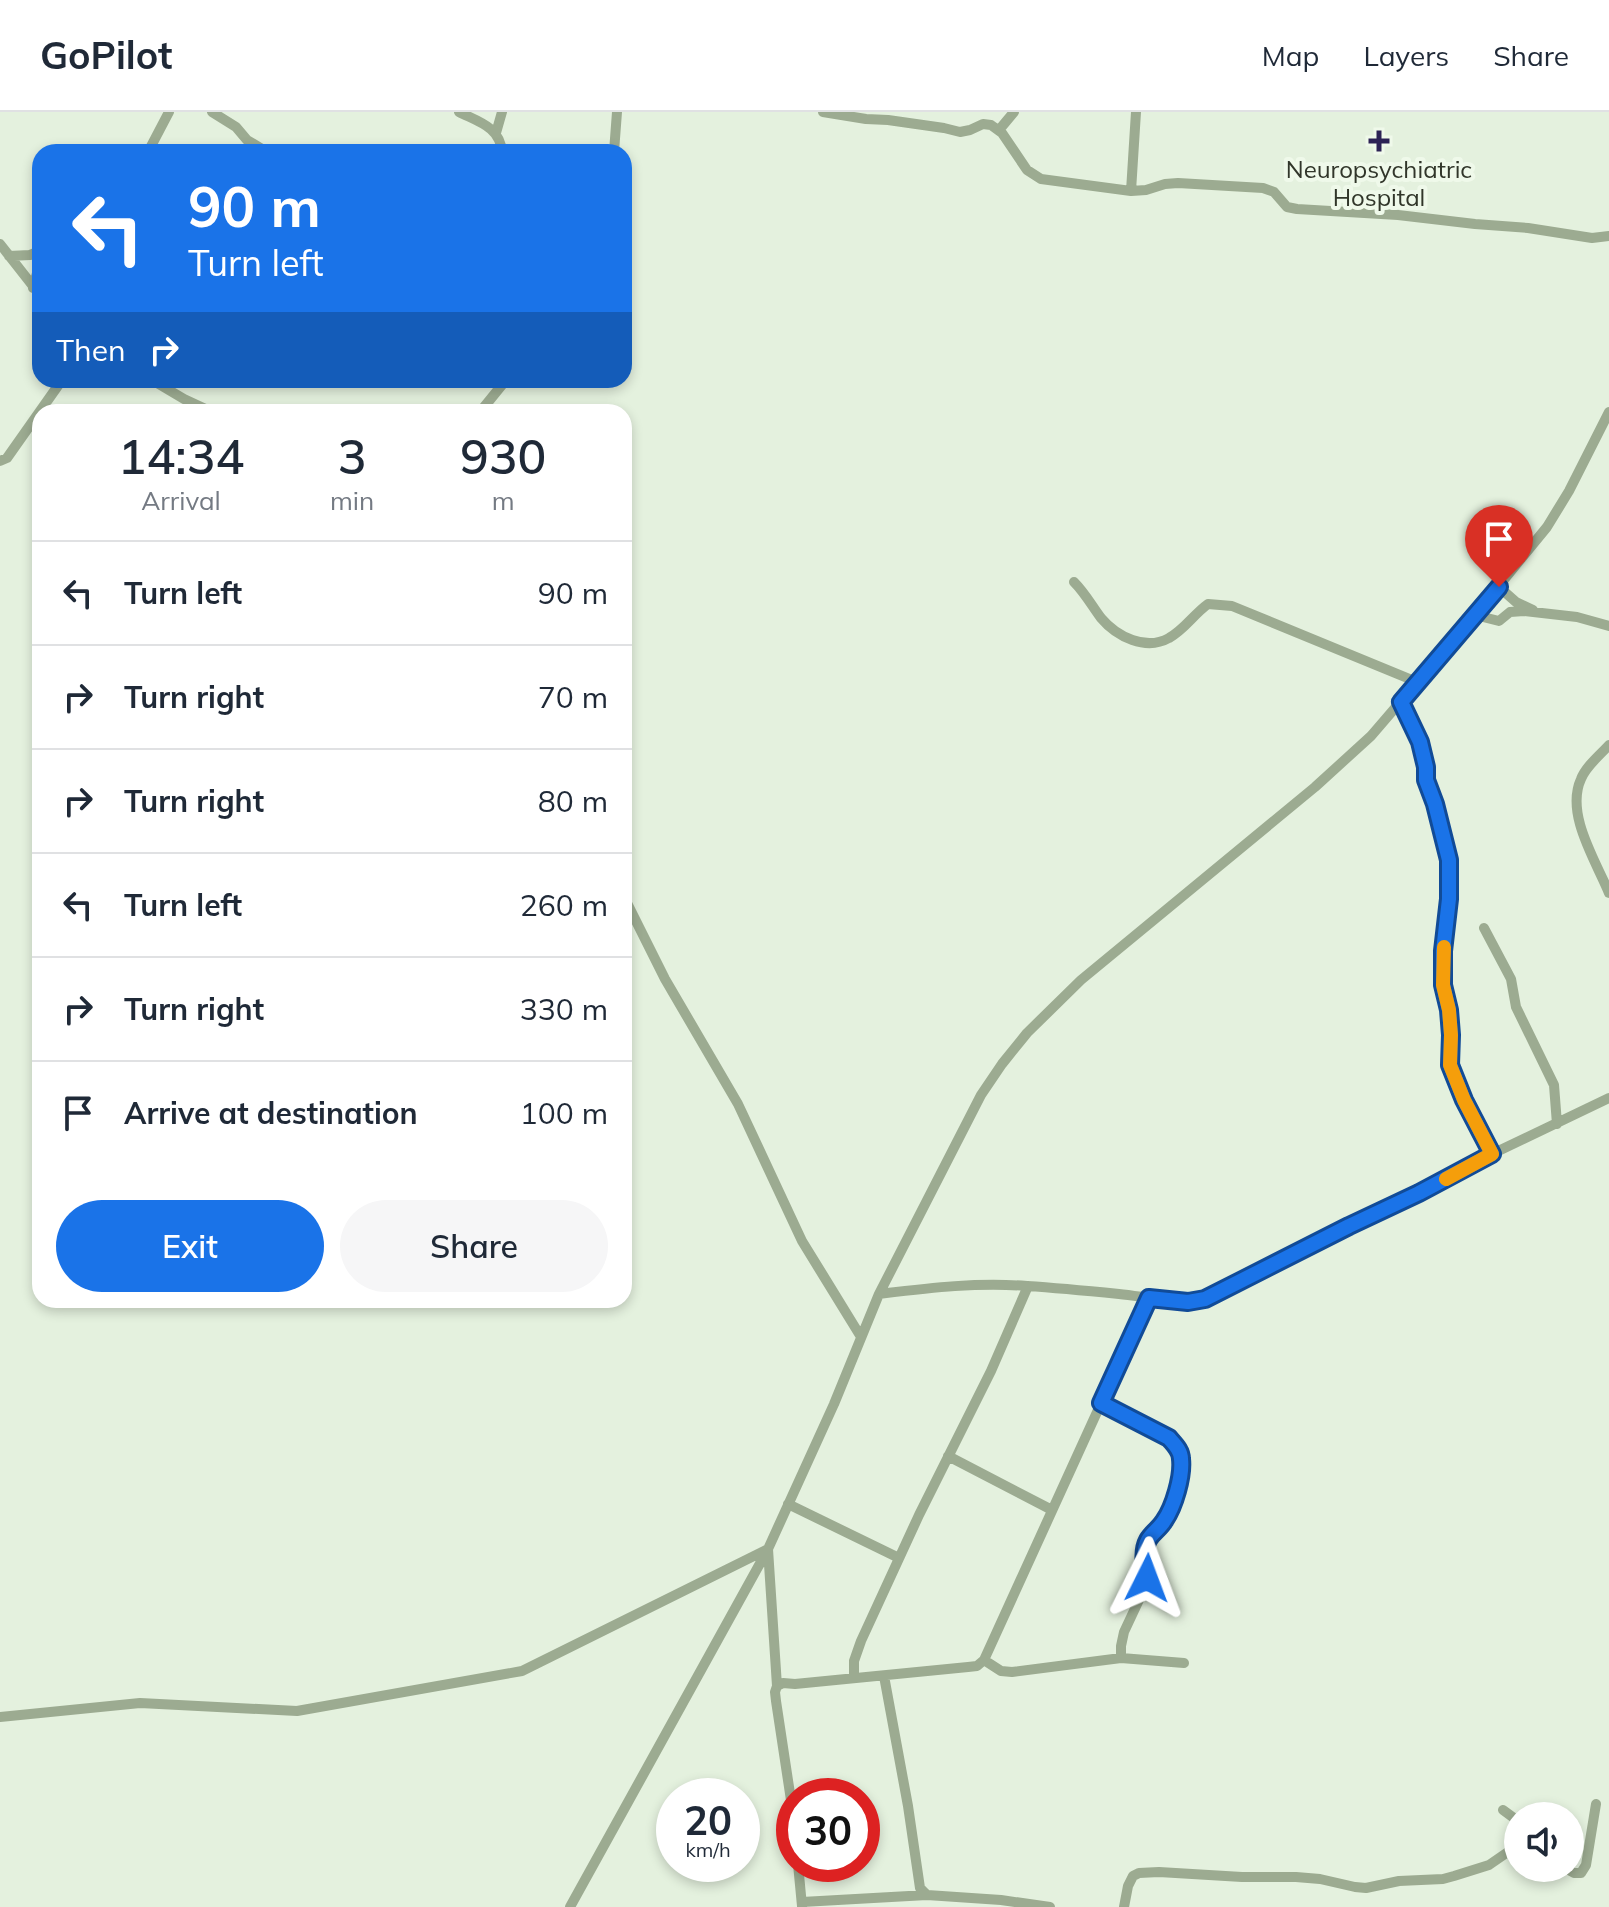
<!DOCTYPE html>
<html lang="en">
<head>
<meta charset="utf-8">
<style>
	body { margin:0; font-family:Mulish,sans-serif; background:#f6f6f7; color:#1f2937; height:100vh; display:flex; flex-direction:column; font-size:30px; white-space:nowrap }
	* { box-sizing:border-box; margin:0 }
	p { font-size:26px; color:#747a83 }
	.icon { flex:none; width:44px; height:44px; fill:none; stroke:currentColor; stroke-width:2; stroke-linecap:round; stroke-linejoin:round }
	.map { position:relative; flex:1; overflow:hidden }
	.details { position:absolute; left:32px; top:292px; width:600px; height:904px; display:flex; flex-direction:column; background:#fff; border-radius:24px; box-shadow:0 4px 12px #0003 }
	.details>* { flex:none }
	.hud { position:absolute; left:32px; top:32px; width:600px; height:244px; border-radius:24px; box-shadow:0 4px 12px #0003; background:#1a73e8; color:#fff; overflow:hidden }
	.tools { position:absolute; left:1504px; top:1690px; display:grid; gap:16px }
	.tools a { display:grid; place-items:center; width:80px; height:80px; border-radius:50%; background:#fff; box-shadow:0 4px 12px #0003; font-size:40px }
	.speed { position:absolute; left:656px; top:1666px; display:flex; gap:16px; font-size:40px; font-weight:700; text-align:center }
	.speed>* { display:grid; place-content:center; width:104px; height:104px; border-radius:50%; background:#fff; box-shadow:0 4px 12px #0003; line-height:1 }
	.speed small { font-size:20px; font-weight:400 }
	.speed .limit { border:12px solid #d22; background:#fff; color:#111 }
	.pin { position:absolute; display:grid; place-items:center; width:68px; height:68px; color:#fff; margin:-82px -34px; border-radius:50% 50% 50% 0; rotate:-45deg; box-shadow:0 0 8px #0007 }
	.pin .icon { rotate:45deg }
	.me { position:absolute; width:88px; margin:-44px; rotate:3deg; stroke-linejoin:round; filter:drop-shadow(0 0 6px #0008) }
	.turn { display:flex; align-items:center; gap:28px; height:168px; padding:0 24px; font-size:36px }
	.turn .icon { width:104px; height:104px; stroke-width:2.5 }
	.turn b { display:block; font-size:56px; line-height:68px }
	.then { display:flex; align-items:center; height:76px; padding:0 24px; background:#0003; gap:16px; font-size:30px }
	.eta { display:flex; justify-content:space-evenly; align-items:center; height:136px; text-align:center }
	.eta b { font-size:48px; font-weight:600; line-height:56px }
	.cta { display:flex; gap:16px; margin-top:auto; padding:16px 24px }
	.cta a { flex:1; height:92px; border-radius:48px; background:#1a73e8; color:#fff; font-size:32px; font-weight:600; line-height:92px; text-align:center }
	.cta a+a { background:#f6f6f7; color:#1f2937 }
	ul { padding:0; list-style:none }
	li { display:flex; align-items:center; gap:24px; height:104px; padding:0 24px; border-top:2px solid #e0e1e3 }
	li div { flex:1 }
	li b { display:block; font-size:30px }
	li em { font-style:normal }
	header { display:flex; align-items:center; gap:48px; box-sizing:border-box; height:112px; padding:0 40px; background:#fff; border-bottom:2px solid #e0e1e3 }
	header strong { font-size:38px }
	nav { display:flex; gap:44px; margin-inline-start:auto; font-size:28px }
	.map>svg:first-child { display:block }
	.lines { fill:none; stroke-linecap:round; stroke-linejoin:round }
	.minor { stroke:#9cab91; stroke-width:10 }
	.route-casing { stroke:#114b97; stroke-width:20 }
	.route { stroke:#1a73e8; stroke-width:14 }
	.slow { stroke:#f59e0b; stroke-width:14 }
	.poi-dot { fill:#2c2255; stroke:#eff9ea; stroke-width:3 }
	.labels { text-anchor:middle; stroke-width:8; stroke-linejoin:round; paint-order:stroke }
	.poi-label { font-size:24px; fill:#31362a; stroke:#eff9ea }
</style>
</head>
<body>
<header>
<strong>GoPilot</strong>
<nav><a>Map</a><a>Layers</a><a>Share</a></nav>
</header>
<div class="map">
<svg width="1609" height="1795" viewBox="0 0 1609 1795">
	<rect width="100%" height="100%" fill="#e4f1de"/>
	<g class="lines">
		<path class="minor" d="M212 0 236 15 247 28 267 40
			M459 0C479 10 500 15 502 40
			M823 0 866 7 888 8 944 16 960 20 970 18 983 12 991 13 1002 21 1027 58 1041 67 1131 79 1146 78 1165 72 1178 71 1263 76 1274 80 1287 95 1297 97 1398 103 1475 112 1528 116 1592 126 1609 124
			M999 18 1014 0
			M496 21 502 0
			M148 40 169 0
			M614 40 617 0
			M1131 79 1136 0
			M0 132 40 183
			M9 144 30 143 40 139
			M33 176 40 150
			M152 268 184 287 212 300
			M480 300 506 268
			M0 349 7 346 62 268
			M1074 470C1085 481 1092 494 1101 506 1117 525 1146 539 1169 526 1184 518 1194 502 1208 492L1232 494 1417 570
			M1499 475 1516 490 1533 498
			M1475 503 1499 509 1510 500 1524 499 1577 505 1609 514
			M1401 590 1420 630 1426 655V668L1435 692 1449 748V787L1443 839V873L1449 898 1451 923 1450 953 1464 988 1492 1042
			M1609 633C1600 643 1586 654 1581 667 1565 702 1596 749 1609 781
			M624 785 665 867 738 992 802 1129 861 1225
			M1484 816 1511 867 1516 895 1554 973 1557 1012
			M879 1182C929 1176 977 1170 1027 1174 1058 1176 1089 1179 1119 1182 1148 1185 1176 1192 1205 1187L1419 1081 1492 1042 1609 986
			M1101 1291 1169 1326 1177 1334 1182 1346 1177 1380 1169 1402 1147 1429 1144 1441 1146 1473 1124 1520 1121 1534V1546
			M948 1344 1052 1398
			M788 1392 899 1446
			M984 1548 1001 1559 1012 1560 1121 1546 1184 1551
			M884 1564 908 1694 920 1776 927 1783 1001 1788 1050 1795
			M854 1566V1549L861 1529 919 1403 991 1259 1028 1174
			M0 1605 140 1591 297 1599 522 1559 768 1437 777 1574
			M1503 1698 1518 1709
			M794 1708 776 1589 775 1580 777 1574 783 1571 795 1572 968 1555 977 1554 984 1548 1149 1186
			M798 1752 802 1794
			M1565 1756 1574 1761H1581L1586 1753 1596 1692
			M802 1790 927 1783
			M570 1795 768 1437 834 1292 879 1182 981 983 1002 952 1027 921 1081 868 1315 675 1371 624 1475 503 1547 415 1569 379 1609 300
			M1124 1795 1128 1774 1133 1764 1139 1761 1159 1760 1242 1765H1296L1320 1767 1355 1775 1366 1776 1399 1769 1443 1767 1454 1764 1489 1753 1518 1733"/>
	</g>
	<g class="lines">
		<g class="route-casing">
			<path id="route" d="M1147 1466C1145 1454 1142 1439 1148 1428 1152 1421 1160 1416 1164 1409 1174 1395 1183 1364 1181 1347 1181 1338 1174 1332 1169 1326L1101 1291 1149 1186 1188 1190 1205 1187 1349 1114 1419 1081 1492 1042 1464 988 1450 953 1451 923 1449 898 1443 873V839L1449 787V748L1435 692 1426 668V655L1420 630 1401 590 1499 475"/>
		</g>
		<use href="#route" class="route"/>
		<path class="slow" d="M1444 835 1443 873 1449 898 1451 923 1450 953 1464 988 1492 1042 1446 1067"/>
	</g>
	<path class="poi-dot" d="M1375 17h8v8h8v8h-8v8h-8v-8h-8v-8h8z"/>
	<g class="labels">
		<g class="poi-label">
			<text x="1379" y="66">Neuropsychiatric<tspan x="1379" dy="28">Hospital</tspan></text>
		</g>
	</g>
</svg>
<div class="tools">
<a><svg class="icon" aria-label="sound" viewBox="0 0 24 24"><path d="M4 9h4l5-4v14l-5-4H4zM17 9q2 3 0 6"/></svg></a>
</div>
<div class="speed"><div>20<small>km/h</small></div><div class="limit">30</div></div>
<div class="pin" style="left:1499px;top:475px;background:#d93025"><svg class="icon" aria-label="arrive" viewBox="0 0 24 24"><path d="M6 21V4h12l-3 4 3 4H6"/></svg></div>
<svg class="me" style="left:1147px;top:1466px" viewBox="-20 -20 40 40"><path d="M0-17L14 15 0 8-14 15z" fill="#1a73e8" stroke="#fff" stroke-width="4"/></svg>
<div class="hud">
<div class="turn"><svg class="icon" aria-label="left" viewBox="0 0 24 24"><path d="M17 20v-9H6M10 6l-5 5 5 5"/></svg><div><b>90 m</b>Turn left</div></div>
<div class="then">Then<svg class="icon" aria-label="right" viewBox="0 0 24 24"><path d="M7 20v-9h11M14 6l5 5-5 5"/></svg></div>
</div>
<section class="details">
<div class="eta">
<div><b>14:34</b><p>Arrival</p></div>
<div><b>3</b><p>min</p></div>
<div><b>930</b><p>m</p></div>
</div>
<ul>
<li><svg class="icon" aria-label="left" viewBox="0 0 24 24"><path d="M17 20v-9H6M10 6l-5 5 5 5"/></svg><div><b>Turn left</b></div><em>90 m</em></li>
<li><svg class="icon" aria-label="right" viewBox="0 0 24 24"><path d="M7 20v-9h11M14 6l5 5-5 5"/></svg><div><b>Turn right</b></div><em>70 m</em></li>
<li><svg class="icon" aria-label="right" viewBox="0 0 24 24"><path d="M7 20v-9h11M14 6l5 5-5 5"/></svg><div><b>Turn right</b></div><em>80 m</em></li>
<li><svg class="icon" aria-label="left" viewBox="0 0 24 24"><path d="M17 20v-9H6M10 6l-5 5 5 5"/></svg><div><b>Turn left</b></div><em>260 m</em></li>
<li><svg class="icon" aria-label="right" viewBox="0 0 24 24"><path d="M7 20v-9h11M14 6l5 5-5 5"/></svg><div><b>Turn right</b></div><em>330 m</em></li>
<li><svg class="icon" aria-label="arrive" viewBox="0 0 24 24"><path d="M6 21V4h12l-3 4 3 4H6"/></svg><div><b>Arrive at destination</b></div><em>100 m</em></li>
</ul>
<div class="cta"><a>Exit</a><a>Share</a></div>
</section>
</div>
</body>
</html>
